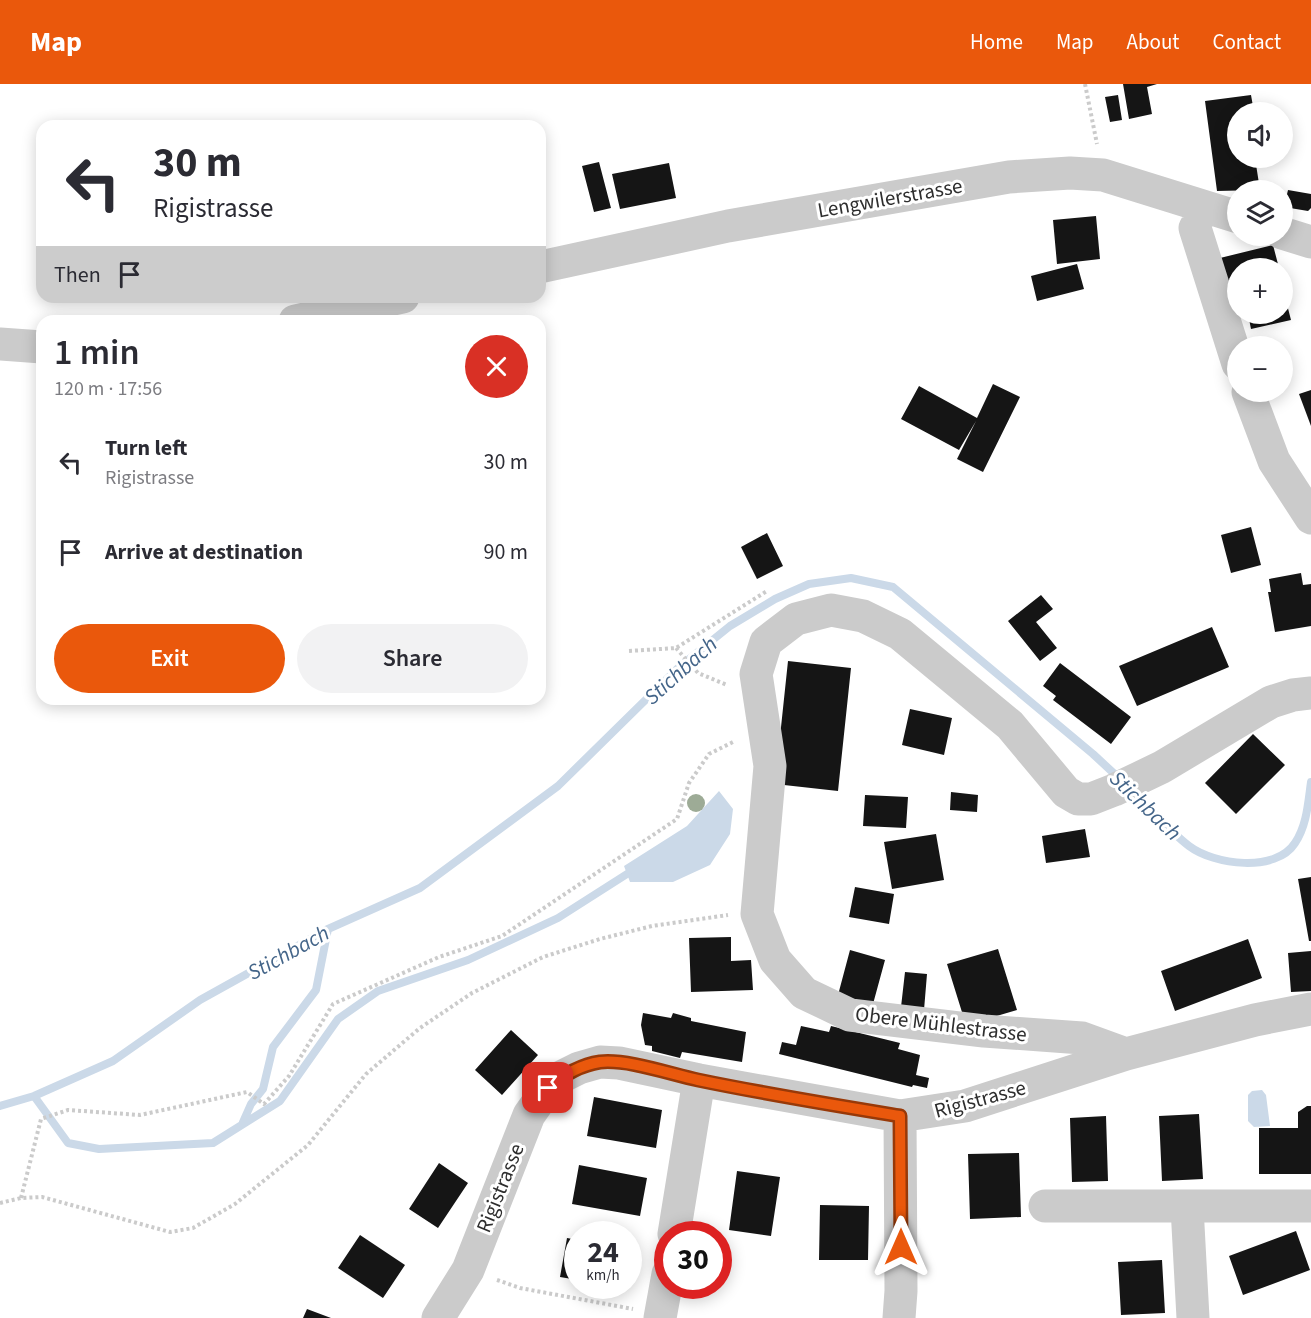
<!DOCTYPE html>
<html lang="en">
<head>
<meta charset="utf-8">
<style>
	body { margin:0; font-family:"Source Sans 3",sans-serif; background:#f2f2f3; color:#2b2b33; height:100vh; display:flex; flex-direction:column; font-size:22px; white-space:nowrap }
	* { box-sizing:border-box; margin:0 }
	p { font-size:20px; color:#7c7c81 }
	.icon { flex:none; width:33px; height:33px; fill:none; stroke:currentColor; stroke-width:2; stroke-linecap:round; stroke-linejoin:round }
	.map { position:relative; flex:1; overflow:hidden }
	.panel { position:absolute; left:36px; top:231px; width:510px; height:390px; display:flex; flex-direction:column; background:#fff; border-radius:18px; box-shadow:0 3px 15px #0003 }
	.panel>* { flex:none }
	.banner { position:absolute; left:36px; top:36px; width:510px; height:183px; border-radius:18px; box-shadow:0 3px 15px #0003; background:#fff; color:#2b2b33; overflow:hidden }
	.fabs { position:absolute; left:1227px; top:18px; display:grid; gap:12px }
	.fabs a { display:grid; place-items:center; width:66px; height:66px; border-radius:50%; background:#fff; box-shadow:0 3px 15px #0003; font-size:30px }
	.speed { position:absolute; left:564px; top:1137px; display:flex; gap:12px; font-size:30px; font-weight:700; text-align:center }
	.speed>* { display:grid; place-content:center; width:78px; height:78px; border-radius:50%; background:#fff; box-shadow:0 3px 15px #0003; line-height:1 }
	.speed small { font-size:15px; font-weight:400 }
	.speed .limit { border:9px solid #d22; background:#fff; color:#111 }
	.pin { position:absolute; display:grid; place-items:center; width:51px; height:51px; color:#fff; margin:-26px; border-radius:12px; box-shadow:0 3px 9px #0006 }
	.me { position:absolute; width:66px; margin:-33px; rotate:0deg; stroke-linejoin:round; filter:drop-shadow(0 0 4px #0008) }
	.turn { display:flex; align-items:center; gap:21px; height:126px; padding:0 18px; font-size:27px }
	.turn .icon { width:78px; height:78px; stroke-width:2.5 }
	.turn b { display:block; font-size:42px; line-height:51px }
	.then { display:flex; align-items:center; height:57px; padding:0 18px; background:#0003; gap:12px; font-size:22px }
	.round { display:grid; place-items:center; flex:none; width:63px; height:63px; border-radius:32px; background:#f2f2f3 }
	.head { display:flex; align-items:center; justify-content:space-between; height:102px; padding:0 18px }
	h1 { font-size:36px; font-weight:600; line-height:45px }
	.action { display:flex; gap:12px; margin-top:auto; padding:12px 18px }
	.action a { flex:1; height:69px; border-radius:36px; background:#ea580c; color:#fff; font-size:24px; font-weight:600; line-height:69px; text-align:center }
	.action a+a { background:#f2f2f3; color:#2b2b33 }
	ul { padding:0; list-style:none }
	li { display:flex; align-items:center; gap:18px; height:90px; padding:0 18px }
	li div { flex:1 }
	li b { display:block; font-size:22px }
	li em { font-style:normal }
	header { display:flex; align-items:center; gap:36px; box-sizing:border-box; height:84px; padding:0 30px; background:#ea580c; color:#fff }
	header strong { font-size:28px }
	nav { display:flex; gap:33px; margin-inline-start:auto; font-size:21px }
	.map>svg:first-child { display:block }
	.water { fill:#cbd9e8 }
	.lines { fill:none; stroke-linecap:round; stroke-linejoin:round }
	.stream { stroke:#cbd9e8; stroke-width:8 }
	.building { fill:#151515 }
	.path { stroke:#cbcbcb; stroke-width:4; stroke-dasharray:3 3; stroke-linecap:butt }
	.minor { stroke:#cbcbcb; stroke-width:33 }
	.tree { fill:#9dab96 }
	.route-casing { stroke:#983908; stroke-width:15 }
	.route { stroke:#ea580c; stroke-width:10 }
	.labels { text-anchor:middle; stroke-width:6; stroke-linejoin:round; paint-order:stroke }
	.street-label { font-size:21px; fill:#2e2e2e; stroke:#fff }
	.water-label { font-size:22px; font-style:italic; fill:#446589; stroke:#fff }
</style>
</head>
<body>
<header>
<strong>Map</strong>
<nav><a>Home</a><a>Map</a><a>About</a><a>Contact</a></nav>
</header>
<div class="map">
<svg width="1311" height="1234" viewBox="0 0 1311 1234">
	<rect width="100%" height="100%" fill="#fff"/>
	<path class="water" d="M719 707 733 725 730 750 710 781 673 798H630L624 782 687 742Z
		M1262 1006 1266 1011 1270 1042 1254 1043 1248 1037V1011L1252 1007Z"/>
	<g class="lines">
		<path class="stream" d="M1130 705C1150 724 1168 746 1189 762 1214 781 1276 789 1295 759 1307 741 1308 719 1311 698
			M34 1012 68 1059 99 1065 213 1059 280 1017 338 935 378 907 468 876 558 834 627 790
			M0 1022 34 1012 113 977 200 916 328 845 420 804 558 702 678 584 730 542 775 515 809 500 851 494 893 503 1093 670 1121 696
			M243 1038 251 1020 263 1005 273 963 316 906 328 845"/>
	</g>
	<path class="building" d="M1123 0H1157L1147 3 1152 30 1129 35Z
		M1118 11 1122 36 1110 38 1105 13Z
		M1251 11 1254 28H1238V74H1255L1260 106 1217 107 1205 17Z
		M599 78 611 124 594 128 582 82Z
		M669 79 676 114 620 125 612 90Z
		M1288 106 1311 110V124L1308 127 1284 123Z
		M1096 132 1100 175 1057 180 1053 136Z
		M1273 161 1279 184H1238V202L1228 204 1220 174Z
		M1077 180 1084 205 1037 217 1031 192Z
		M1283 205 1291 236 1251 245 1248 230H1282Z
		M993 300 1020 313 983 388 957 375 976 337 959 366 901 335 919 302 977 334Z
		M1311 306V342L1299 310Z
		M1251 443 1261 481 1231 489 1221 451Z
		M767 449 783 482 757 495 741 463Z
		M1301 489 1303 501 1311 500V542L1275 548 1268 508H1271L1269 495Z
		M1041 511 1053 525 1036 538 1057 564 1040 577 1008 537Z
		M1212 543 1229 583 1137 622 1119 582Z
		M788 577 851 584 838 707 775 700Z
		M1060 579 1131 633 1111 660 1053 616 1056 612 1043 602Z
		M910 625 952 634 944 671 902 661Z
		M1253 650 1285 681 1236 730 1205 699Z
		M951 708 978 711 977 728 950 726Z
		M865 711 908 713 906 744 863 742Z
		M1085 745 1090 773 1046 779 1042 752Z
		M936 750 944 796 892 805 884 758Z
		M1311 793V857H1309L1298 795Z
		M855 803 894 810 889 840 849 833Z
		M731 853V877L751 876 753 906 691 908 689 854Z
		M1248 855 1262 894 1175 927 1161 887Z
		M998 865 1017 926 966 941 947 880Z
		M850 866 885 876 873 920 838 911Z
		M1311 867V907L1291 908 1288 869Z
		M905 888 927 890 924 926 901 923Z
		M643 929 671 934 673 929 691 934V937L746 948 742 978 682 968 680 974 652 967V962L645 961 641 941Z
		M801 942 829 948 831 942 900 959 898 965 920 971 916 991 929 994 927 1004 913 1001 912 1003 779 970 782 958 796 961Z
		M511 946 538 971 502 1011 475 986Z
		M594 1013 662 1026 656 1064 587 1052Z
		M1307 1022H1311V1090H1259V1044H1298V1028Z
		M1199 1030 1203 1095 1162 1097 1159 1032Z
		M1106 1032 1108 1097 1072 1098 1070 1034Z
		M1019 1069 1021 1133 970 1135 968 1070Z
		M439 1079 468 1099 438 1144 409 1125Z
		M579 1081 647 1094 640 1132 572 1120Z
		M737 1087 780 1093 771 1152 729 1146Z
		M820 1121 869 1122 868 1176H819Z
		M1296 1147 1310 1186 1243 1211 1229 1172Z
		M360 1151 405 1181 383 1214 338 1184Z
		M567 1154 578 1156V1196L560 1193Z
		M628 1165 635 1166 630 1197H628Z
		M1162 1176 1165 1229 1121 1231 1118 1178Z
		M307 1225 331 1234H303Z"/>
	<g class="lines">
		<path class="path" d="M1085 0 1097 60
			M676 564 698 589 727 601
			M629 567 676 564 767 507
			M21 1114 41 1035 68 1026 140 1031 247 1008 264 1020 289 992 333 920 439 873 502 852 677 735 689 699 709 670 735 657
			M0 1119 21 1114 42 1113 170 1148 193 1144 235 1120 308 1061 366 990 420 944 472 909 543 873 600 855 652 842 728 831
			M497 1196 520 1204 633 1225"/>
		<path class="minor" d="M1195 144 1238 280
			M1282 149 1311 158
			M540 183 728 142 1009 93 1070 89 1103 91 1238 133
			M295 237 403 213
			M0 260 42 263
			M1248 308 1274 377 1311 434
			M1126 970 1082 954 984 947 850 931 804 909 775 876 757 830 770 682 756 590 766 558 796 535 831 526 863 532 900 550 1010 641 1066 708 1078 715H1091L1114 706 1162 683 1271 618 1293 611 1311 609
			M1045 1122H1311
			M1187 1123 1193 1234
			M674 1150 699 996
			M438 1234 468 1186 529 1031 548 1004 561 993 579 984 600 978 619 979 699 996 900 1032 965 1022 1126 970 1255 936 1311 925
			M660 1234 668 1190
			M899 1234 901 1207 900 1032"/>
	</g>
	<circle class="tree" cx="696" cy="719" r="9"/>
	<g class="lines">
		<g class="route-casing">
			<path id="route" d="M548 1004C562 992 580 981 600 978 628 975 670 990 698 996 765 1010 833 1021 900 1032L901 1163"/>
		</g>
		<use href="#route" class="route"/>
	</g>
	<g class="labels">
		<g class="street-label">
			<text transform="translate(890 114) rotate(-10)" y="7">Lengwilerstrasse</text>
			<text transform="translate(941 940) rotate(7)" y="7">Obere Mühlestrasse</text>
			<text transform="translate(980 1015) rotate(-15)" y="7">Rigistrasse</text>
			<text transform="translate(500 1104) rotate(-68)" y="7">Rigistrasse</text>
		</g>
		<g class="water-label">
			<text transform="translate(680 586) rotate(-42)" y="8">Stichbach</text>
			<text transform="translate(1146 721) rotate(44)" y="8">Stichbach</text>
			<text transform="translate(288 868) rotate(-29)" y="8">Stichbach</text>
		</g>
	</g>
</svg>
<div class="fabs">
<a><svg class="icon" aria-label="sound" viewBox="0 0 24 24"><path d="M4 9h4l5-4v14l-5-4H4zM17 9q2 3 0 6"/></svg></a>
<a><svg class="icon" aria-label="layers" viewBox="0 0 24 24"><path d="M12 4l9 5-9 5-9-5zM3 14l9 5 9-5"/></svg></a>
<a>+</a>
<a>−</a>
</div>
<div class="speed"><div>24<small>km/h</small></div><div class="limit">30</div></div>
<div class="pin" style="left:548px;top:1004px;background:#d93025"><svg class="icon" aria-label="arrive" viewBox="0 0 24 24"><path d="M6 21V4h12l-3 4 3 4H6"/></svg></div>
<svg class="me" style="left:901px;top:1163px" viewBox="-20 -20 40 40"><path d="M0-17L14 15 0 8-14 15z" fill="#ea580c" stroke="#fff" stroke-width="4"/></svg>
<div class="banner">
<div class="turn"><svg class="icon" aria-label="left" viewBox="0 0 24 24"><path d="M17 20v-9H6M10 6l-5 5 5 5"/></svg><div><b>30 m</b>Rigistrasse</div></div>
<div class="then">Then<svg class="icon" aria-label="arrive" viewBox="0 0 24 24"><path d="M6 21V4h12l-3 4 3 4H6"/></svg></div>
</div>
<section class="panel">
<div class="head"><div><h1>1 min</h1><p>120 m · 17:56</p></div><a class="round" style="background:#d93025;color:#fff"><svg class="icon" aria-label="close" viewBox="0 0 24 24"><path d="M6 6l12 12M18 6L6 18"/></svg></a></div>
<ul>
<li><svg class="icon" aria-label="left" viewBox="0 0 24 24"><path d="M17 20v-9H6M10 6l-5 5 5 5"/></svg><div><b>Turn left</b><p>Rigistrasse</p></div><em>30 m</em></li>
<li><svg class="icon" aria-label="arrive" viewBox="0 0 24 24"><path d="M6 21V4h12l-3 4 3 4H6"/></svg><div><b>Arrive at destination</b></div><em>90 m</em></li>
</ul>
<div class="action"><a>Exit</a><a>Share</a></div>
</section>
</div>
</body>
</html>
